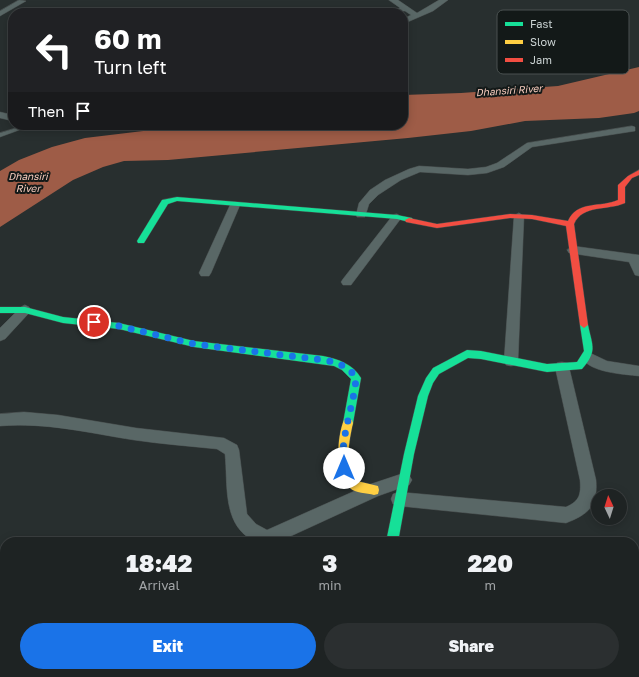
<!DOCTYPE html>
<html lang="en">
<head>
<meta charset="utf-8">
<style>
	body { margin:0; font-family:"Golos Text",sans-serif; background:#2b2f30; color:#f1f3f6; height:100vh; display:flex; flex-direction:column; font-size:15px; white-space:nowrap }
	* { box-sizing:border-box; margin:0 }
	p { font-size:13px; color:#a1a4a6 }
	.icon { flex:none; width:22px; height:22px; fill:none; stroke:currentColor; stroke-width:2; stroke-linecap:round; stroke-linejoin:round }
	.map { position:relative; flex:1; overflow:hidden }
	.panel { position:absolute; left:0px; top:537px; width:639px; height:140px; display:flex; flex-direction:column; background:#1e2323; border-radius:16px 16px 0 0; box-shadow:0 2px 10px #0003,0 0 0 1px #3c4041 }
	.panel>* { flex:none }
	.banner { position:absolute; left:8px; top:8px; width:400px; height:122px; border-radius:16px; box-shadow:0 2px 10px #0003,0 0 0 1px #3c4041; background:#202124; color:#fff; overflow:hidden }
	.needle { width:26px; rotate:356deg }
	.buttons { position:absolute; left:591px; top:489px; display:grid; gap:8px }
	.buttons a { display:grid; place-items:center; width:36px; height:36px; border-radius:50%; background:#1e2323; box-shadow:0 2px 10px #0003,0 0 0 1px #3c4041; font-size:20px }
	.pin { position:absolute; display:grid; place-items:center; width:34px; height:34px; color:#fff; margin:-17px; border:2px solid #fff; border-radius:50%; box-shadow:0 1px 4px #0007 }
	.me { position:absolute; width:44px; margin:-22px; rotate:0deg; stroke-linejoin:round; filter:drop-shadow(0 0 3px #0008) }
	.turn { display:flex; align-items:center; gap:14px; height:84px; padding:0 20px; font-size:18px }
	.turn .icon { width:52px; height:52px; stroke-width:2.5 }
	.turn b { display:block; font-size:28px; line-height:34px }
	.then { display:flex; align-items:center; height:38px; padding:0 20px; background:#0003; gap:8px; font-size:15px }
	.eta { display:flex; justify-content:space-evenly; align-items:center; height:68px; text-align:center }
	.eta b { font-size:24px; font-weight:800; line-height:28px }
	.cta { display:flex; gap:8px; margin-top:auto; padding:8px 20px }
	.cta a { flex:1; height:46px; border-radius:24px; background:#1a73e8; color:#fff; font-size:16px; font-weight:800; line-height:46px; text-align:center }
	.cta a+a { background:#2b2f30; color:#f1f3f6 }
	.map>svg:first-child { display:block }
	.water { fill:#9e5c47 }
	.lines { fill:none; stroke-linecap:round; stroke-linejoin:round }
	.lane-casing { stroke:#464c4c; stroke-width:1 }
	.street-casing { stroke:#464c4c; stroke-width:1 }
	.fast-casing { stroke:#464c4c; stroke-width:1 }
	.slow-casing { stroke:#464c4c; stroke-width:1 }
	.jam-casing { stroke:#464c4c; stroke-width:1 }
	.lane { fill:#596766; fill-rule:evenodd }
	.street { fill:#596766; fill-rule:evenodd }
	.fast { fill:#16e098; fill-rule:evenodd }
	.slow { fill:#ffcf43; fill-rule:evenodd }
	.jam { fill:#f24e42; fill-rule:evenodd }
	.route { stroke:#1a73e8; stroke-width:7; stroke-dasharray:0 12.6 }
	.labels { text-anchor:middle; stroke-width:4; stroke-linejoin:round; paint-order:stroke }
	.far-water-label { font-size:10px; font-style:italic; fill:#f7ccbe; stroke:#131918 }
	.key { fill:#131918; stroke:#4a5150; stroke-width:1 }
	.key-label { font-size:11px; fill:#cbd3d3 }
</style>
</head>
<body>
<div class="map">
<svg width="639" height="677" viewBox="0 0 639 677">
	<rect width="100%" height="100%" fill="#282f2f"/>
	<path class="water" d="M639 67V111L634 113 599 118 525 121 471 131 408 138 168 160 124 161 103 167 73 180 0 227V171L19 160 52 147 85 138 193 125H403V95L461 93 558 86Z"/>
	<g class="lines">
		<g class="lane-casing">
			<path id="lane" d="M26 125H33L0 137V133Z"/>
		</g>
		<g class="street-casing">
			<path id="street" d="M19 0 26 1 0 16V11Z
				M389 0H398L417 13 439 0H448L433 11 403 24V19L411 15 405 11 379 13 400 8Z
				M226 8H232V13H224Z
				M0 112 13 115V121L0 118Z
				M632 126 635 127V131L532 147 504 167 487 173 468 175 420 172 401 180 378 195 369 204 365 217H357L356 215 359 203 370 190 385 180 409 169 419 166 468 169 486 167 497 163 527 143Z
				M235 202 240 205 211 273 209 276H201L199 273 230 205Z
				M519 213 524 216 518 361 516 365 511 366 506 365 504 361 514 216Z
				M397 214 402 217 351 285H343L341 282 343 279 393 215Z
				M573 246 639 255V276L635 275 629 262 569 253 567 250Z
				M25 305 29 307 31 310 29 313 5 339 0 341V328L21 307Z
				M588 352 607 361 639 366V376C623 374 590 373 581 357L583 353Z
				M562 362 567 363 569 367 596 480C598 506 589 514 566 523L399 506 393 504 391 499 393 494 399 492 566 507C580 501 581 494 580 480L555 367 557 363Z
				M24 412 58 415 136 428 224 438 237 445 239 450 247 514 256 524 267 530 368 485 404 473 409 475 412 480 409 485 378 496 278 542H252V540C222 523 228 484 225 454L217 449C189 446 161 444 134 440 89 433 46 422 0 426V414Z
				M5 652V671L0 673V654Z
				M140 672H158L157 677H139Z
				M372 672H390V677H372Z"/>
		</g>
		<g class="fast-casing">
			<path id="fast" d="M177 197 397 215 412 218 413 220 409 222 397 219 177 201 168 204 144 243H138L137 241 162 200Z
				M0 307H25L63 317 119 323 194 341 323 356C338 359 353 364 361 378L353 423 352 426 348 427 344 426 343 423 351 379 342 370 334 366 194 347 119 329 63 323 25 313H0Z
				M584 322 588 325C592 345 598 351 582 369L547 372 481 359 468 358 439 374 433 383 428 396 414 454 398 542H386L404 454 418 396 426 378 433 368 467 350 481 351 547 364 577 362 584 351 580 325Z"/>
		</g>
		<g class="slow-casing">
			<path id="slow" d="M348 419 352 420 353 423C349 442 344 464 357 481L378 486 379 490 378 494 374 495C367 493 355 493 350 488 334 476 337 436 344 420Z"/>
		</g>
		<g class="jam-casing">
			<path id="jam" d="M639 170V175L632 178 625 187V203C607 211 583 204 574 224L588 325 584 328 580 325 566 226 532 219 510 218 437 228 406 222 405 220 409 218 437 224 510 214 532 215 568 221C577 200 601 208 618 200V185L628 176Z"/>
		</g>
		<use href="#lane" class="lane"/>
		<use href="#street" class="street"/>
		<use href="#fast" class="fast"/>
		<use href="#slow" class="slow"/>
		<use href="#jam" class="jam"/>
	</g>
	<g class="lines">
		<path class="route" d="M94 322 119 326 194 344 323 360C336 362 349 366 356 378 354 407 339 439 344 468"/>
	</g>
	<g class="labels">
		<g class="far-water-label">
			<text transform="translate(509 90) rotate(-4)" y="4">Dhansiri River</text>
			<text x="28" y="180">Dhansiri<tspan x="28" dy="12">River</tspan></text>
		</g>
	</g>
	<rect x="497" y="10" width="132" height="64" rx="6" class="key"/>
	<rect x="505" y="22" width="18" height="4" fill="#16e098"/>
	<rect x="505" y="40" width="18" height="4" fill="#ffcf43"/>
	<rect x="505" y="58" width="18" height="4" fill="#f24e42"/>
	<g class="key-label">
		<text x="530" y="28">Fast</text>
		<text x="530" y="46">Slow</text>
		<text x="530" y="64">Jam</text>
	</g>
</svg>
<div class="buttons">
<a><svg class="needle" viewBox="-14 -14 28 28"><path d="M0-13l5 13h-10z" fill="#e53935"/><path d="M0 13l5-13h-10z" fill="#a1a4a6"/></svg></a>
</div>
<div class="pin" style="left:94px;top:322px;background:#d93025"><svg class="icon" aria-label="arrive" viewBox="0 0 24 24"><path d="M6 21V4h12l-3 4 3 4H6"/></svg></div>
<svg class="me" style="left:344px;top:468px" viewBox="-20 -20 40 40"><circle r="19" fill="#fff"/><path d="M0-13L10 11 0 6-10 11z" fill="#1a73e8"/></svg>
<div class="banner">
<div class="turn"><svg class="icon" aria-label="left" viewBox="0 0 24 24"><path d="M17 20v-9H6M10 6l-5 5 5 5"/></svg><div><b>60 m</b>Turn left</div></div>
<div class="then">Then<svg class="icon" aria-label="arrive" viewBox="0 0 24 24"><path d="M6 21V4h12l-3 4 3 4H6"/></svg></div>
</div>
<section class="panel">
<div class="eta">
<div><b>18:42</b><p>Arrival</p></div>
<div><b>3</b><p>min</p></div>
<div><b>220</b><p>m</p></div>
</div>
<div class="cta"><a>Exit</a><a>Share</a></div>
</section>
</div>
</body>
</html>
